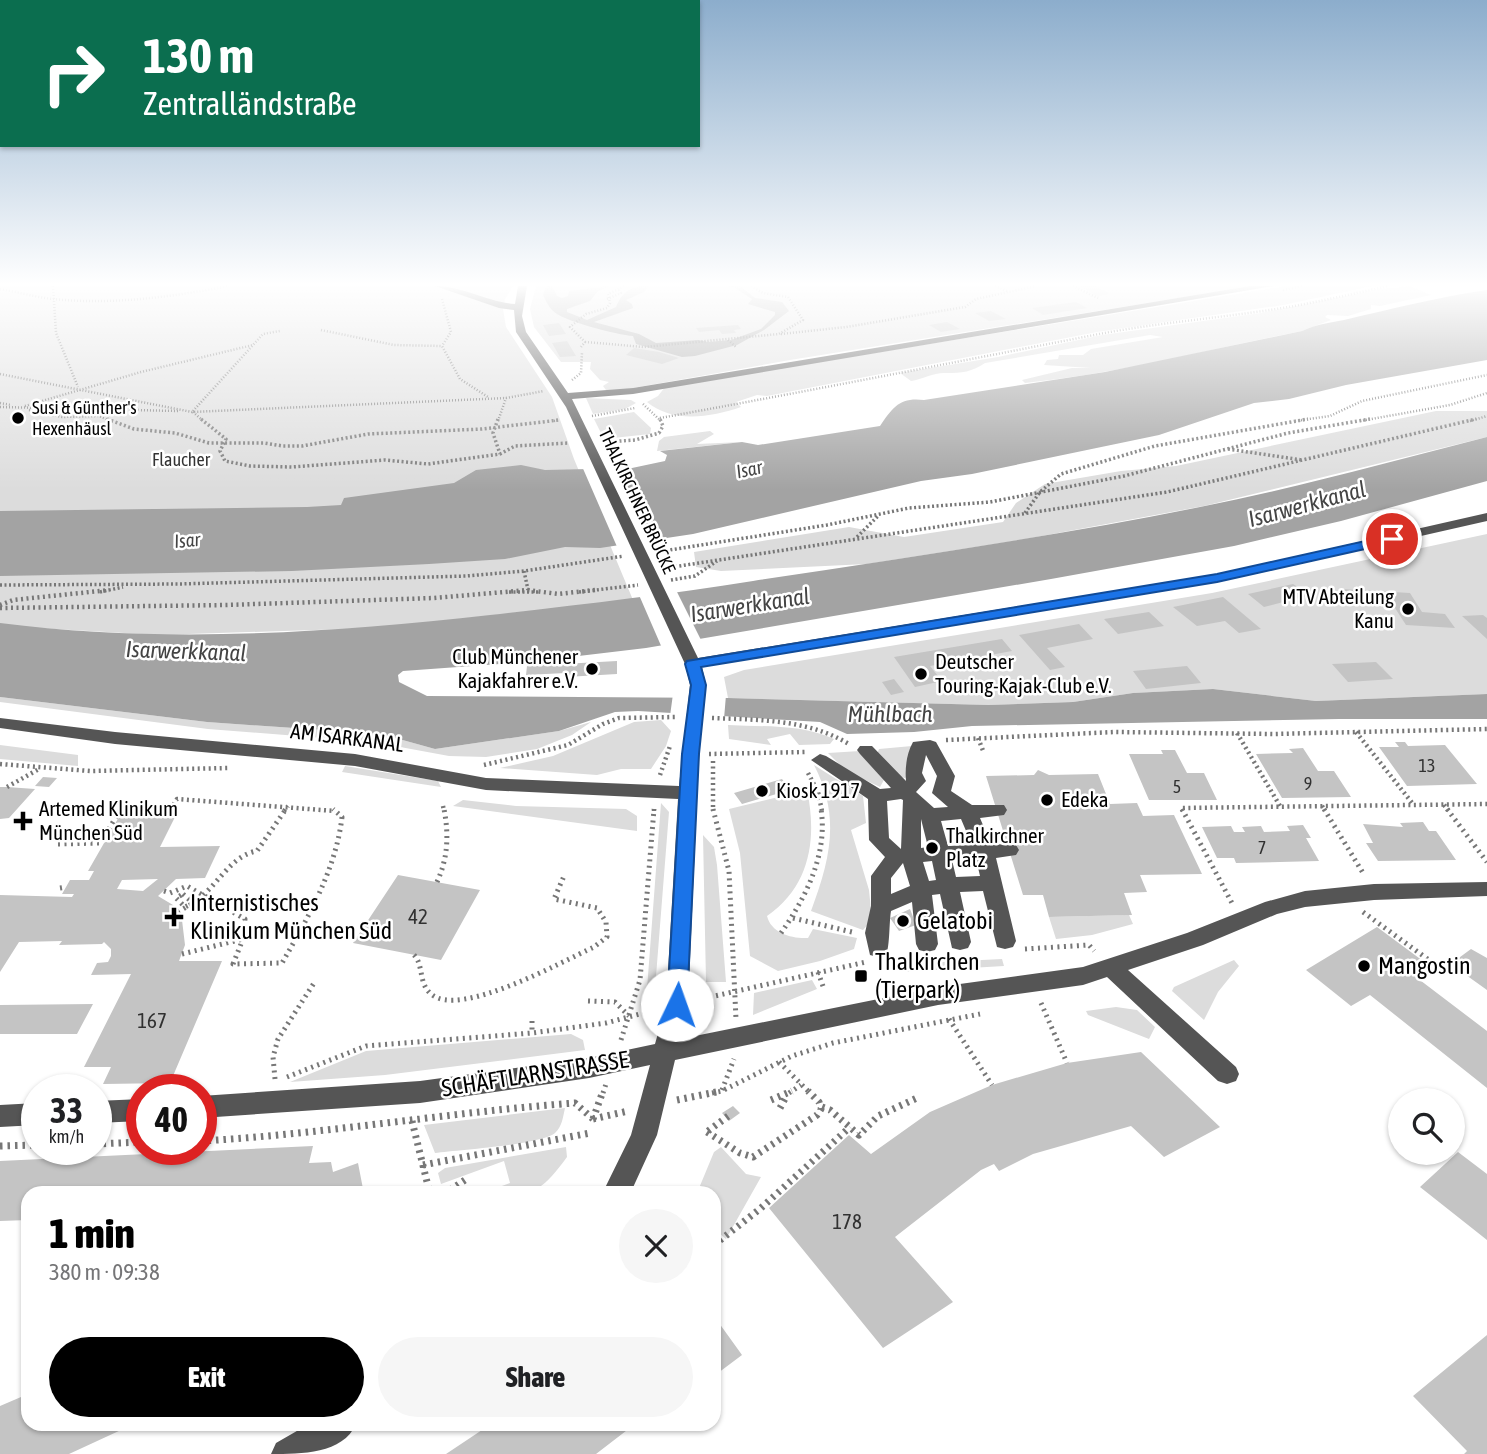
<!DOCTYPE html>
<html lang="en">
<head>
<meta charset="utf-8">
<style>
	body { margin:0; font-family:"Asap Condensed",sans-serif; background:#f6f6f6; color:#202124; height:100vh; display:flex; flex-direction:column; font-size:26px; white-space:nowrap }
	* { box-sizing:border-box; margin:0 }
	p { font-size:23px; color:#757577 }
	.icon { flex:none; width:38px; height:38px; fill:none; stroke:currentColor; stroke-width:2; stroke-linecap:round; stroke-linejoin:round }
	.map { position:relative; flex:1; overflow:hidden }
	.sheet { position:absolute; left:21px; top:1186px; width:700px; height:245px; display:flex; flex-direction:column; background:#fff; border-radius:21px; box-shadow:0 2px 5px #0004 }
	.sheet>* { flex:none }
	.hud { position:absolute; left:0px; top:0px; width:700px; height:147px; box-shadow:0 2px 5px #0004; background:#0b6e4f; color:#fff; overflow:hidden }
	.tools { position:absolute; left:1388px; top:1088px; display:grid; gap:14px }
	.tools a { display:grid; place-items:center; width:77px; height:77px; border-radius:50%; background:#fff; box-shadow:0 2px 5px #0004; font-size:35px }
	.speed { position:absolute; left:21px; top:1074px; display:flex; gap:14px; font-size:35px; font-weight:700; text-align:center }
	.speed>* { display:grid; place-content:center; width:91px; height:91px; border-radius:50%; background:#fff; box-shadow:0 2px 5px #0004; line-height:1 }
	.speed small { font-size:18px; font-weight:400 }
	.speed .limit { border:10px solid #d22; background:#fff; color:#111 }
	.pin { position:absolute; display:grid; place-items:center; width:60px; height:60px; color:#fff; margin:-30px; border:4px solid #fff; border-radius:50%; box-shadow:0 2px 7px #0007 }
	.me { position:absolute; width:77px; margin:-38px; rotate:3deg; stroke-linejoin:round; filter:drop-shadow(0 0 5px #0008) }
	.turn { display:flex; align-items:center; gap:24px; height:147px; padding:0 28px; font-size:32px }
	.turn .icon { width:91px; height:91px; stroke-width:2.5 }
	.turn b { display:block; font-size:49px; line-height:60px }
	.round { display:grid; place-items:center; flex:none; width:74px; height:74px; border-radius:37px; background:#f6f6f6 }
	.overview { display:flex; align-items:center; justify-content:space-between; height:119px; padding:0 28px }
	h1 { font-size:42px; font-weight:800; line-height:52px; color:#000 }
	.button { display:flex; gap:14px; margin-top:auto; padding:14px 28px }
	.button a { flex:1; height:80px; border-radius:42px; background:#000; color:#fff; font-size:28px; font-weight:800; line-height:80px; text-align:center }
	.button a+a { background:#f6f6f6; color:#202124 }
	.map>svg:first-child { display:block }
	.green { fill:#dcdcdc }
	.water { fill:#a3a3a3 }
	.pier { fill:#fff }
	.building { fill:#c4c4c4; fill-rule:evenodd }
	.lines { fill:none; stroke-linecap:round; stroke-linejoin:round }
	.path-far4 { stroke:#777; stroke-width:2.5; stroke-dasharray:1 2; stroke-linecap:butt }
	.path-far3 { stroke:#777; stroke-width:3.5; stroke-dasharray:2 2.5; stroke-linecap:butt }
	.path-far2 { stroke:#777; stroke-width:4.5; stroke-dasharray:2 3.5; stroke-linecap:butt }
	.path-far1 { stroke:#777; stroke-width:5; stroke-dasharray:2 4.5; stroke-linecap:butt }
	.path { stroke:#777; stroke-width:7; stroke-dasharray:2.5 5; stroke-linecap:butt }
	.minor { fill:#555; fill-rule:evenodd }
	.route { fill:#1a73e8; stroke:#114b97; stroke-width:2 }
	.poi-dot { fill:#000; stroke:#fff; stroke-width:2.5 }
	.labels { text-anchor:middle; stroke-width:5; stroke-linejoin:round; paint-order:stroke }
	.far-poi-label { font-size:18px; fill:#000; stroke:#fff; text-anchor:start }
	.far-park-label { font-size:18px; fill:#333; stroke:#fff }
	.far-street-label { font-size:18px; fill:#000; stroke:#fff }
	.number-label { font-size:18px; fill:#313131 }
	.far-water-label { font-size:19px; font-style:italic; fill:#444; stroke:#fff }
	.poi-label { font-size:21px; fill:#000; stroke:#fff; text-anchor:start }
	.street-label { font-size:21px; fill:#000; stroke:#fff }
	.near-number-label { font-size:21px; fill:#313131 }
	.water-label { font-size:23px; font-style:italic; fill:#444; stroke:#fff }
	.near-poi-label { font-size:24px; fill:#000; stroke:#fff; text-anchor:start }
	.near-street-label { font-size:24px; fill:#000; stroke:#fff }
</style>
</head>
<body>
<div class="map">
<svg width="1487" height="1454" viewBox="0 0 1487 1454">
	<rect width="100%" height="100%" fill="#fff"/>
	<path class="green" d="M0 286H513L505 299 503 309 506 327 552 397 574 459 633 600 376 628 159 635 37 628 0 658Z
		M536 286H1253L790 360 616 391 606 390 603 386 609 382 600 380 590 369 591 362H561L534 327 530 309Z
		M1286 286H1372L1283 305 1097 332 767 396 757 395 736 402 741 407C711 417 674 424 647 402L658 396 665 387Z
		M1410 286 1431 295 1380 306 1371 305V309L1348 316 1327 315 1325 317 1331 320 1302 331C1210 349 1118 374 1025 383L1022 380 1072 368H1091L1044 365 1047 360 1058 359 1059 355H1083L1091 349 1163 337 1150 335 985 363C972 372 962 373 946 373 935 372 923 379 911 381L900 373 998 357 1102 335 1261 313 1381 289Z
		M586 398 631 400 636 403 625 409 593 414Z
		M1436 411H1487V437L1204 506 1014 541 867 564 721 571 696 567 694 552 849 527 904 537 1003 522 1016 503 1045 484 1121 471 1176 466Z
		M634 412 651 428 650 434 604 439 594 419Z
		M710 431 714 434 697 444 742 442 657 451 659 441 664 437Z
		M1487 534V694L1316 701 1213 689 1133 693 1073 702 989 705 728 698 724 677 744 670 1212 593Z
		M0 697 207 722 381 734 435 749 559 731 591 722 572 735 537 749 486 757 449 756 373 742 208 729 0 702Z
		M661 720 671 731 666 746 651 769H621L597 775 500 768 553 756 634 722Z
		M728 725C764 727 801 724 834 739L830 744 799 745 790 734 767 739 771 745 729 739Z
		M0 745 78 755V766L0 759Z
		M912 746 909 775 905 778 899 777 876 757 879 749Z
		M860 751 885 778 880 787 846 771 828 753Z
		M814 765 863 796 866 823 851 830 869 890 872 920 863 930 811 911C830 860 841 817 814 765Z
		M345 766 438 781 441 787 342 772Z
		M807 790C817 837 811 886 767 916 771 933 792 939 808 938L813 929 857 938 854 949 820 961 778 971 750 956 740 853 729 809Z
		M463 800 516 806 626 809 637 816V831L453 806Z
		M661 803 669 812 655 989H647Z
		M703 835 714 847 717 865 726 982H706Z
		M1129 915 1133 924 1092 935 1056 939 1049 917Z
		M1002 959 1004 966 902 972 901 964Z
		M1234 960 1239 966 1218 992 1204 1020 1172 991 1174 987Z
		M812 980 817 989 753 1015 754 993Z
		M1116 1007 1137 1010 1155 1027 1149 1039 1088 1015 1086 1011Z
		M571 1034 583 1040 585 1050 385 1075 290 1082 366 1051Z
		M565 1108C563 1117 562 1127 555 1133 540 1145 458 1150 435 1153L424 1125Z
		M566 1147 567 1157C537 1198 531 1194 483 1193L510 1183 504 1161 441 1184 438 1173 445 1168Z
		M721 1147 746 1174 761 1177 726 1239 714 1229V1194L697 1193 714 1152Z"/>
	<path class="water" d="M546 286H552L557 296 562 298 568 296 569 291 610 286 598 291 590 301 567 309V312L587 320 616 307C623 291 631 286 649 286L644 292 626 300 632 304 633 308 594 322 639 334 656 343 698 340 708 342 731 340 761 329 775 315V312L748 304 752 299 735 288 727 286H740L755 298 782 302 789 311 764 330 737 345 695 356 682 357 636 344 633 336C618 335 561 321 552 310 548 306 545 299 543 295Z
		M1487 290V360L1346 385 1289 399 1254 403 1159 435 972 474 921 481 693 534 600 548 565 547 505 559 429 564 292 571 0 576V511L307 507 341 505 344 498 454 483 476 470 521 465 545 470 632 468 665 461 667 455 660 451 742 442 758 445 880 426C893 407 900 397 924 400L1105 372 1302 331C1317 324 1329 323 1344 320 1391 309 1439 297 1487 290Z
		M1487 437V481L1341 521 1234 546 1051 579 646 648 528 662 403 671 398 675 399 682 427 696 728 698 989 705 1073 702 1133 693 1213 689 1316 701 1487 694V719H1339L972 726 914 732 847 734 820 722 638 711 615 712 559 731 435 749 381 734 207 722 0 697V623C164 644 326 633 490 615 578 605 665 595 753 581 902 558 1052 537 1200 507 1297 488 1392 461 1487 437Z"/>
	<path class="pier" d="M581 464H615L654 543 618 549Z
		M676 590 702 642 662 648 639 595Z
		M673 694 726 695 724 719 670 716Z"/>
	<path class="building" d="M1079 286H1096L1110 294 1097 296Z
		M1076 302 1087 308 1043 315 1032 308Z
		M991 311 1006 319 989 321 975 313Z
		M947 322 960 329 941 332 929 325Z
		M559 323 566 334 549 336 543 325Z
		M738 325 741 329 734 330 736 333 722 334 719 330 699 332 696 328Z
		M567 341 576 356 560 357 552 343Z
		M634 348 659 352 679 358 662 364 626 355Z
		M1293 584 1310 595 1264 607 1248 594Z
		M1341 589 1410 593 1422 612 1445 614 1455 628 1406 625 1393 605 1348 602Z
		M1223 597 1261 629 1239 633 1225 621 1197 626 1173 607Z
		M1149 612 1164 626 1118 634 1104 619Z
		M1483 615 1487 618V639L1462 616Z
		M1079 624 1093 639 1047 648 1065 667 1050 670 1019 635Z
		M1002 639 1012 651 930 666 942 681 915 687 894 657Z
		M617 661V674L566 677V673L526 675 527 666Z
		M1376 662 1393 679 1348 682 1332 664Z
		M1187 666 1201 683 1146 689 1133 671Z
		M894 679 904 692 891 695 882 682Z
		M1395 742H1405L1408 746 1445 745 1477 784 1407 786 1379 747H1399Z
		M1303 748 1318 771H1334L1351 797 1282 798 1256 754 1293 753 1289 749Z
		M1161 750H1175L1187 773H1204L1217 800H1149L1129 754H1163Z
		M1038 770 1049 775 1098 774 1110 804 1137 803 1143 816 1174 815 1202 874 1140 875 1147 892 1124 893 1132 915 1049 917 1043 895H1023L986 776 1034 775Z
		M43 777 57 778 49 787 35 786Z
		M782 779 790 790 742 804 734 793Z
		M0 787H7L35 789 9 818 0 819Z
		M179 809 160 847 220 846 205 878 176 879 158 896 173 905 182 920 185 945 179 961H222L170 1083 103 1084 111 1067H84L131 974 91 975 97 963 108 962 111 956V949L104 942 102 944 59 945 62 941 19 942 0 972V895L72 897 74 894H62L70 880H89L94 871H88L123 810ZM158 879 143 891 117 889 122 880Z
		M1423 822 1429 831H1436L1456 860 1378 861 1366 843H1373L1363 824 1403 827 1400 823Z
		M1303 825 1311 838H1306L1319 861 1236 863 1234 858H1217L1202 827 1231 826 1234 832H1245L1242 827 1261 826 1264 832 1290 831 1287 826Z
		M398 875 480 890 441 960 353 943Z
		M910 909 916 925 899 931 890 918Z
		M1377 927 1423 961 1408 971 1487 1031V1088L1370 995 1351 1006 1306 970Z
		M1471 949 1487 958V990L1466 975 1472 971 1456 960Z
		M93 1004 77 1034H0V1005Z
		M1141 1052 1220 1127 1164 1157 1131 1126 1033 1154 999 1171 994 1164 981 1170 895 1237 953 1302 883 1348 769 1208 849 1135 871 1154 930 1112 992 1085 1067 1063Z
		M733 1106 740 1113 729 1121 722 1113Z
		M313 1146 309 1163 331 1162 333 1172 358 1163 364 1194H28V1220L0 1221V1161Z
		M1458 1152 1487 1174V1240L1420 1187Z
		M714 1316 742 1355 714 1376Z
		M1487 1335V1454H1464L1467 1451 1413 1396Z
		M28 1394V1424H134L69 1454H0V1406Z
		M491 1424H635L596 1454H446Z"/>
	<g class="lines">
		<path class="path-far4" d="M53 286 56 333 78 387
			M995 286 1007 291
			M1073 286 1098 298
			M0 289C18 292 35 297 53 299 112 305 171 297 229 286
			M1283 290 1303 286
			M442 299 451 332 442 346
			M607 299 621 293 619 290
			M321 330 394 345 442 346 460 379 488 397
			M781 334 846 327 965 307 976 299 1036 286
			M728 340 736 347
			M585 342 644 347 779 334 803 320 788 297 763 293 751 286
			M581 347 585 342 570 327 586 314 607 308 610 303 608 294 625 286
			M0 374 192 412 506 398 544 391
			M572 380 581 373 582 353
			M0 403 11 405
			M643 404 661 421
			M25 406 141 372 253 345
			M0 407 178 411
			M29 410 62 417 99 416 111 421
			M193 411 263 334 280 331
			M193 412 203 421
			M592 416 635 408
			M660 418C803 392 946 364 1089 336 1157 322 1226 318 1294 306 1326 300 1357 293 1388 286
			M498 421 506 398
			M554 421 559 420
			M1295 421 1330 416 1362 401 1487 375
			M1360 421 1450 405 1487 393
			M1470 421 1487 416"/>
		<path class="path-far3" d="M107 419 134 429 175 433 209 443H264L283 446H302L368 434 482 429 559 420
			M201 419 226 439 220 451 225 461 250 466 292 467 385 460 428 464 500 454 515 446 569 443
			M498 419 493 433 500 454
			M606 442 635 440 659 433 663 426 660 419
			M1228 449 1302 460
			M1025 513 1040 492 1061 474 1155 446 1308 419
			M857 537 878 516
			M657 552 827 525 909 508 990 502 1124 476 1288 433 1370 419
			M666 568 1167 492 1476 419
			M524 571 528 590
			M671 580 695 576 717 561
			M0 585 180 584 466 576 524 571 624 556
			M100 592 123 587
			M509 592H540
			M579 592 638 585"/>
		<path class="path-far2" d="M0 605 13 600 109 590
			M0 608 227 605 434 598 528 590 558 594 595 590
			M712 718C760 720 807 719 849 744
			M1356 732 1413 804
			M1237 733 1280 806
			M978 738 984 753
			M946 740 1114 732 1273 734 1487 729
			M709 754 805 752
			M713 761V811
			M0 764 90 771 228 768
			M484 765 568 745 603 724 619 718 675 717
			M808 773 818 792 822 811
			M660 775 670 746
			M7 787 39 769
			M1444 805 1449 811
			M443 806 444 811
			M1322 806 1325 811
			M120 811 172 807 177 799 335 811
			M284 811 288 806
			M654 811V807
			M1183 811 1181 808 1487 804"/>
		<path class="path-far1" d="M713 809 729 871 736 1019
			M1182 809 1233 905
			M1324 809 1363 873
			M1447 809 1487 862
			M58 844 100 843 121 809
			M437 882C448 858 449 835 444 809
			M60 888 66 887
			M164 891 170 893 187 886 245 919 243 939 233 964 282 963C308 918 336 869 342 817L333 809
			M183 894 193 903 185 907 176 898Z
			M193 903C216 889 230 855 257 851L286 809
			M178 912 193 903
			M1363 912 1433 963
			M793 918 856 933
			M781 933C806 897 828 854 821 809
			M1025 949 1089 945 1094 951
			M182 954 243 939
			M414 955C424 965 418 983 431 994 459 1019 563 961 594 947L607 937 606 922 597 908 554 899 564 876
			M818 972 824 989
			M697 1000 866 962
			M588 1001 615 1002 629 1016
			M1041 1003 1067 1063
			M949 1019 992 1085
			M532 1021V1033
			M621 1040 640 980 654 809
			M779 1062 810 1093
			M287 1077 366 1046 532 1033 606 1023 655 1010
			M275 1079 273 1057 278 1039 314 983
			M722 1090 734 1059
			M603 1093 606 1084
			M712 1093 722 1091 792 1056 833 1043 980 1014
			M789 1093 801 1085"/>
		<path class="path" d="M677 1100 721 1091
			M771 1100 792 1091
			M822 1107 830 1110 859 1135 878 1116 917 1098
			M780 1108 787 1095
			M593 1119 628 1111
			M593 1119 603 1091
			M412 1121 430 1194
			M708 1131 731 1114
			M707 1132 740 1153 753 1157 817 1115 821 1109 819 1102 808 1091
			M201 1141C326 1134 450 1112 575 1103L593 1119
			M96 1144 142 1142
			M0 1146 37 1145
			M423 1165 590 1133
			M444 1194 465 1180
			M459 1194 468 1191
			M714 1245 761 1208 850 1127"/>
		<path class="minor" d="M435 286C463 286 487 302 515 304L518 286H527L522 316 526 332 568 393 633 388 1250 286H1274L633 394 572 399 698 658 1218 574 1487 513V521L1218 582 702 667 706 685 699 754 688 1005 680 1039 938 987 1083 967 1187 933 1265 902 1305 891 1374 884 1487 882V896L1374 900 1305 907 1277 914 1203 945 1128 970 1236 1067 1239 1074 1236 1081 1227 1084 1218 1081 1107 977 1083 985 938 1005 675 1060 657 1135 630 1194H602L631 1135 650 1065 589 1078 420 1103 201 1118V1096L420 1081 589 1058 655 1044 666 1005 678 799 486 790 355 766 115 744 0 728V718L115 732 355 754 486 778 679 786 690 685 685 664 566 407 516 332 514 310 499 308Z
			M930 740 936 742 955 776 951 791 972 805H1004L1007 810 1004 815 980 818 991 844 1016 845 1019 850 1016 855 996 858 1016 941 1013 947 1005 949 997 947 983 891 960 892 971 942 968 948 960 950 952 948 940 894 932 895 938 944 935 950 927 952 919 950 916 944 912 902 891 911C889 923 890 946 886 955L878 957 870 955 865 933 871 906V876L885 857 869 840 868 799 811 760 820 754 826 756 880 789 891 788 860 754 857 750 860 746H872L906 781C905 770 906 754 913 742ZM926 755 937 776 932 793 948 807 934 808 916 792 926 781 922 773ZM901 799 903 800 901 849 889 838 887 801ZM921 819 928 847 921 848ZM961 819 972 845 948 846 941 821ZM976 859 980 876 956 877 952 860ZM932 861 936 880 929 881 923 862ZM903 863 910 886 891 894V878Z
			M142 1099V1121L96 1123V1101Z
			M37 1103V1125L0 1127V1105Z
			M309 1424H356C343 1454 301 1454 271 1454L276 1443Z"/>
	</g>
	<linearGradient id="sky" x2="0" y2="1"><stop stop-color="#8cadcc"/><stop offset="0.58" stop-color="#fff"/><stop offset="1" stop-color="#fff" stop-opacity="0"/></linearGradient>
	<rect width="1487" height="490" fill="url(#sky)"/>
	<path class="route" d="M1392 535 1398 539 1396 542 1217 582 701 667 706 685 699 754 687 1005 684 1011 677 1013 670 1011 667 1005 682 754 691 685 685 664 687 661 1217 574Z"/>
	<g class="poi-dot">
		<circle cx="18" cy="418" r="7"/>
		<circle cx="1408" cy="609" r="7"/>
		<circle cx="592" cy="669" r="7"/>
		<circle cx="921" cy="674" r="7"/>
		<circle cx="762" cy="791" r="7"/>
		<circle cx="1047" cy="800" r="7"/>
		<path d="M19.5 810.5h7v7h7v7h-7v7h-7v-7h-7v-7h7z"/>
		<circle cx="932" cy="848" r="7"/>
		<path d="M170.5 906.5h7v7h7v7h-7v7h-7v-7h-7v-7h7z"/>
		<circle cx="903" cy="921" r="7"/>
		<circle cx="1364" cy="966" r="7"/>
		<rect x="854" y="969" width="14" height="14" rx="3.5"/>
	</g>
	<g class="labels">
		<g class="far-poi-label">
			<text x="32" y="414">Susi &amp; Günther's<tspan x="32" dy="21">Hexenhäusl</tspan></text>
		</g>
		<g class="far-park-label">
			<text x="181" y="466">Flaucher</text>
		</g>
		<g class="far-street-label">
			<text transform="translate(637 501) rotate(65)" y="6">THALKIRCHNER BRÜCKE</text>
		</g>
		<g class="number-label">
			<text x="1427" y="772">13</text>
			<text x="1308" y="790">9</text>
			<text x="1177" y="793">5</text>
			<text x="1262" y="854">7</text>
		</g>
		<g class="far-water-label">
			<text transform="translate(749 469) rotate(-12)" y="7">Isar</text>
			<text transform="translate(187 540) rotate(-5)" y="7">Isar</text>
		</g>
		<g class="poi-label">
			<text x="1394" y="604" text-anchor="end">MTV Abteilung<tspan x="1394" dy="24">Kanu</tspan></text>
			<text x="578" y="664" text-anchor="end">Club Münchener<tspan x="578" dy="24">Kajakfahrer e.V.</tspan></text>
			<text x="935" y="669">Deutscher<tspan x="935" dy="24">Touring-Kajak-Club e.V.</tspan></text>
			<text x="776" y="798">Kiosk 1917</text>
			<text x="1061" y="807">Edeka</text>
			<text x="39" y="816">Artemed Klinikum<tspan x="39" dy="24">München Süd</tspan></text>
			<text x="946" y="843">Thalkirchner<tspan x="946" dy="24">Platz</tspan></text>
		</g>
		<g class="street-label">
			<text transform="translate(347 738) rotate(7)" y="7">AM ISARKANAL</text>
		</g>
		<g class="near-number-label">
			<text x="418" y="924">42</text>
			<text x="152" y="1028">167</text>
			<text x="847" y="1229">178</text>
		</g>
		<g class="water-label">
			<text transform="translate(1307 504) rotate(-15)" y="8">Isarwerkkanal</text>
			<text transform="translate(750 605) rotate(-9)" y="8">Isarwerkkanal</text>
			<text transform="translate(186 651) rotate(2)" y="8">Isarwerkkanal</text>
			<text x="890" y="722">Mühlbach</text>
		</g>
		<g class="near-poi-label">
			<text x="190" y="911">Internistisches<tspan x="190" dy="28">Klinikum München Süd</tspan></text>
			<text x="917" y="929">Gelatobi</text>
			<text x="875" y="970">Thalkirchen<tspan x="875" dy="28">(Tierpark)</tspan></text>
			<text x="1378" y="974">Mangostin</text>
		</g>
		<g class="near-street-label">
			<text transform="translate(535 1074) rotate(-9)" y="8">SCHÄFTLARNSTRASSE</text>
		</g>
	</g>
</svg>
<div class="tools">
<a><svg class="icon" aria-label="search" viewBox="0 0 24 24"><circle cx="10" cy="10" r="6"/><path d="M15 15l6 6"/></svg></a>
</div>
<div class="speed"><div>33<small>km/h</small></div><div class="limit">40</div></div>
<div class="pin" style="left:1392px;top:539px;background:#d93025"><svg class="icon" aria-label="arrive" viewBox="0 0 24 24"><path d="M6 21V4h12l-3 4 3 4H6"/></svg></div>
<svg class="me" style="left:677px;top:1005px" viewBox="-20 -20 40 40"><circle r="19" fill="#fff"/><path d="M0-13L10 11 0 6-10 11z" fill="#1a73e8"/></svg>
<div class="hud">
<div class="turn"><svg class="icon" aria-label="right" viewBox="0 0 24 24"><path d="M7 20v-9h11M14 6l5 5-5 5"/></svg><div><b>130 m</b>Zentralländstraße</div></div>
</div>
<section class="sheet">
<div class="overview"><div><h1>1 min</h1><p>380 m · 09:38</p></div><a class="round"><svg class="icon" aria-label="close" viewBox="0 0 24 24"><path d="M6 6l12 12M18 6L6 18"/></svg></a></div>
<div class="button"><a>Exit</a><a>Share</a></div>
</section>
</div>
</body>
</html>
